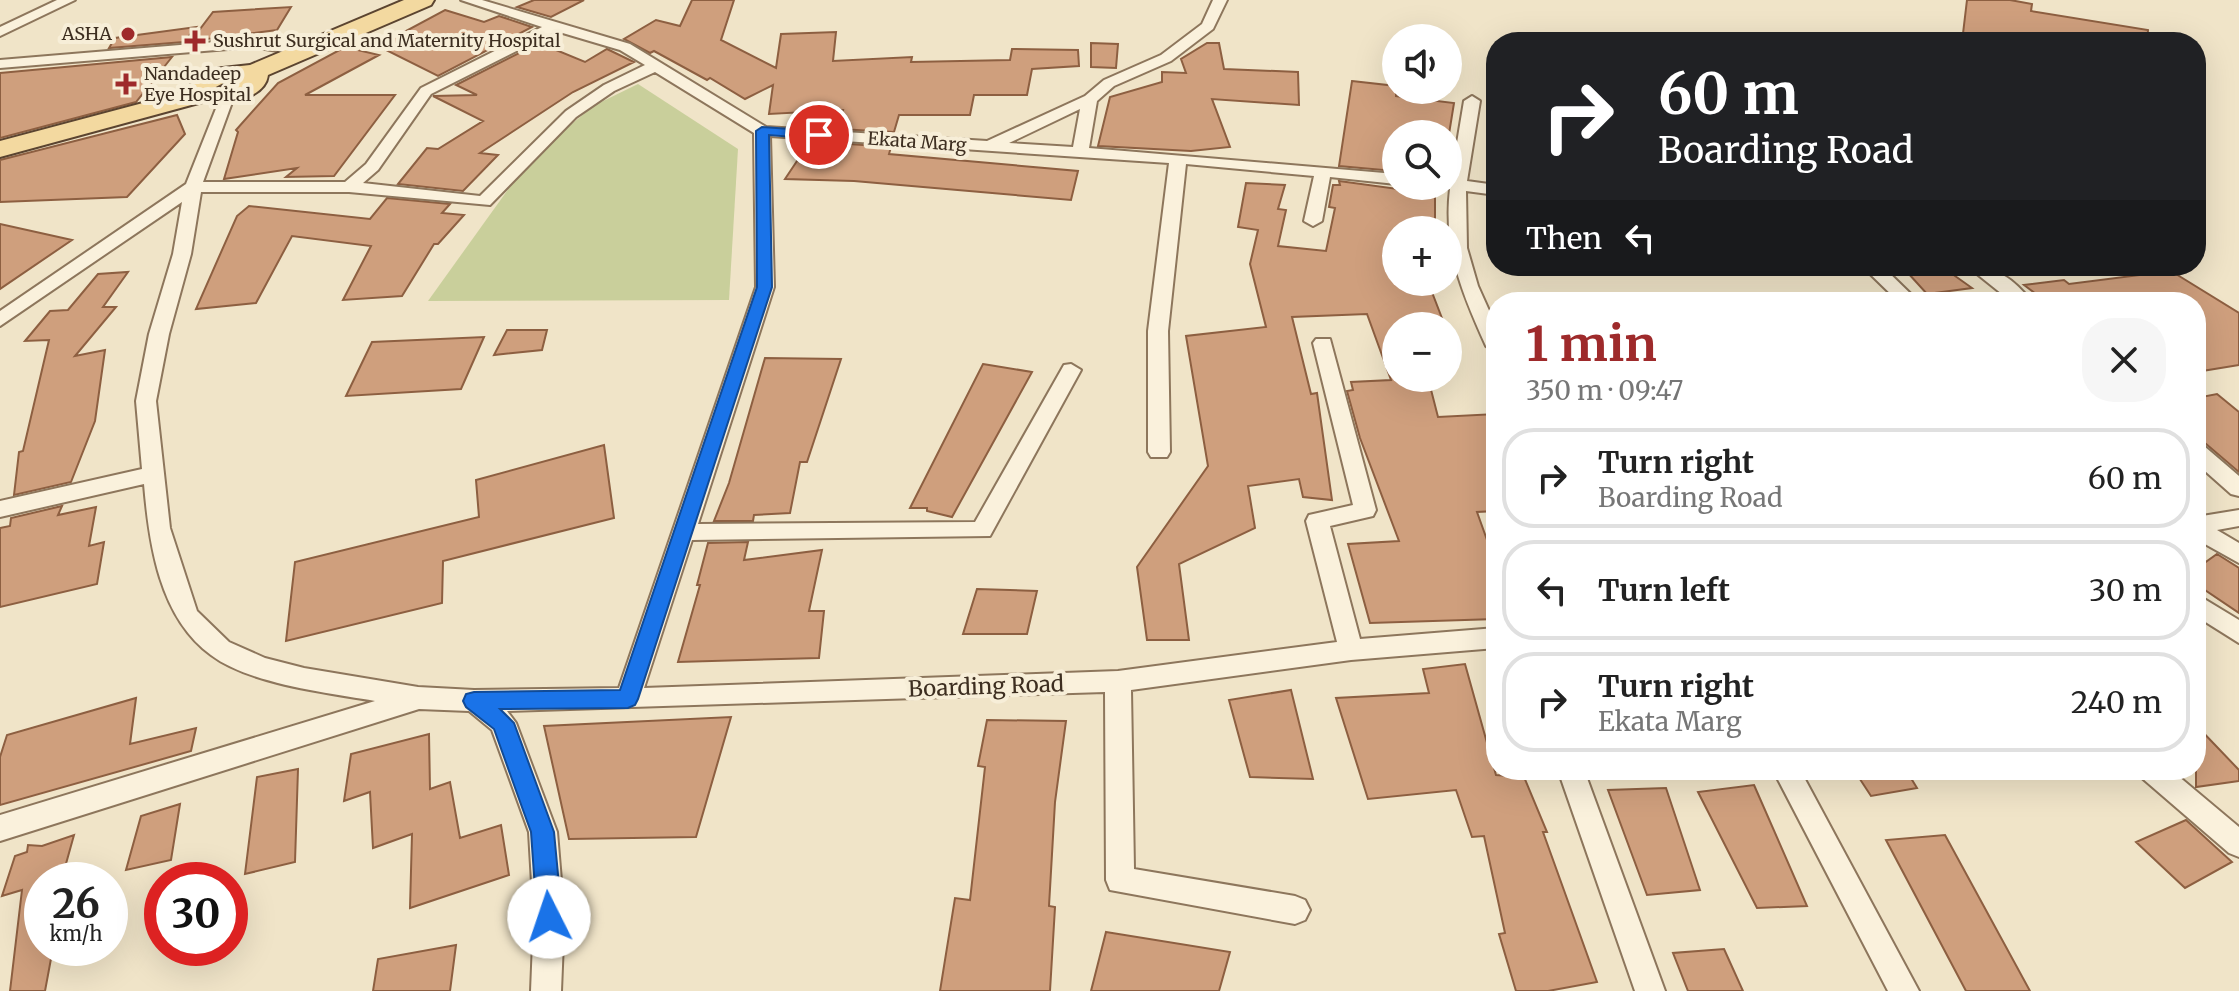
<!DOCTYPE html>
<html lang="en">
<head>
<meta charset="utf-8">
<style>
	body { margin:0; font-family:Merriweather,serif; background:#f6f6f6; color:#222; height:100vh; display:flex; flex-direction:column; font-size:30px; white-space:nowrap }
	* { box-sizing:border-box; margin:0 }
	p { font-size:26px; color:#767676 }
	.icon { flex:none; width:44px; height:44px; fill:none; stroke:currentColor; stroke-width:2; stroke-linecap:round; stroke-linejoin:round }
	.map { position:relative; flex:1; overflow:hidden }
	.sheet { position:absolute; left:1486px; top:292px; width:720px; height:488px; display:flex; flex-direction:column; background:#fff; border-radius:32px; box-shadow:0 8px 32px #0002 }
	.sheet>* { flex:none }
	.hud { position:absolute; left:1486px; top:32px; width:720px; height:244px; border-radius:32px; box-shadow:0 8px 32px #0002; background:#202124; color:#fff; overflow:hidden }
	.fabs { position:absolute; left:1382px; top:24px; display:grid; gap:16px }
	.fabs a { display:grid; place-items:center; width:80px; height:80px; border-radius:50%; background:#fff; box-shadow:0 8px 32px #0002; font-size:40px }
	.speed { position:absolute; left:24px; top:862px; display:flex; gap:16px; font-size:40px; font-weight:700; text-align:center }
	.speed>* { display:grid; place-content:center; width:104px; height:104px; border-radius:50%; background:#fff; box-shadow:0 8px 32px #0002; line-height:1 }
	.speed small { font-size:20px; font-weight:400 }
	.speed .limit { border:12px solid #d22; background:#fff; color:#111 }
	.pin { position:absolute; display:grid; place-items:center; width:68px; height:68px; color:#fff; margin:-34px; border:4px solid #fff; border-radius:50%; box-shadow:0 2px 8px #0007 }
	.me { position:absolute; width:88px; margin:-44px; rotate:356deg; stroke-linejoin:round; filter:drop-shadow(0 0 6px #0008) }
	.turn { display:flex; align-items:center; gap:28px; height:168px; padding:0 40px; font-size:36px }
	.turn .icon { width:104px; height:104px; stroke-width:2.5 }
	.turn b { display:block; font-size:56px; line-height:68px }
	.then { display:flex; align-items:center; height:76px; padding:0 40px; background:#0003; gap:16px; font-size:30px }
	.round { display:grid; place-items:center; flex:none; width:84px; height:84px; border-radius:32px; background:#f6f6f6 }
	.overview { display:flex; align-items:center; justify-content:space-between; height:136px; padding:0 40px }
	h1 { font-size:48px; font-weight:700; line-height:60px; color:#9e2a2b }
	ul { padding:0; list-style:none }
	li { display:flex; align-items:center; gap:24px; height:100px; margin:0 16px 12px; padding:0 24px; border:4px solid #e0e0e0; border-radius:32px }
	li div { flex:1 }
	li b { display:block; font-size:30px }
	li em { font-style:normal }
	.map>svg:first-child { display:block }
	.green { fill:#c9cf9b }
	.building { fill:#cf9f7d; stroke:#8d5f41; stroke-width:2 }
	.lines { fill:none; stroke-linecap:round; stroke-linejoin:round }
	.minor-casing { stroke:#8d765c; stroke-width:4 }
	.primary-casing { stroke:#5b4430; stroke-width:4 }
	.minor { fill:#faf1dc; fill-rule:evenodd }
	.primary { fill:#f3d9a0; fill-rule:evenodd }
	.route { fill:#1a73e8; stroke:#114b97; stroke-width:2 }
	.poi-dot { fill:#9e2a2b; stroke:#f7eed8; stroke-width:3 }
	.labels { text-anchor:middle; stroke-width:8; stroke-linejoin:round; paint-order:stroke }
	.far-poi-label { font-size:18px; fill:#3d2e20; stroke:#f7eed8; text-anchor:start }
	.far-street-label { font-size:18px; fill:#3d2e20; stroke:#f7eed8 }
	.street-label { font-size:22px; fill:#3d2e20; stroke:#f7eed8 }
</style>
</head>
<body>
<div class="map">
<svg width="2239" height="991" viewBox="0 0 2239 991">
	<rect width="100%" height="100%" fill="#f0e4c8"/>
	<path class="green" d="M638 84 738 149 729 300 428 301 532 156 595 105Z"/>
	<path class="building" d="M534 0H584L551 17 517 7Z
		M692 0H734L721 40 776 68 781 34 836 32 833 61 912 57 911 62 1010 60 1012 49 1078 50 1079 66 1032 69 1027 95H974L970 115H899L894 132 838 129 843 110 769 114 773 85 745 99 710 78 707 80 654 51 650 53 624 39 656 20 680 26Z
		M1967 0H2010L2032 4 2031 11 2148 30 2147 42H1962Z
		M291 7 277 30 191 41 213 12Z
		M445 10 484 22 499 16 532 27 438 76 378 46Z
		M196 27 184 42 109 48 115 38Z
		M539 43 585 62 607 49 634 62 573 92 480 153 498 155 463 191 398 184 427 148 438 149 483 121 433 96 477 95 456 85Z
		M1091 43 1118 44 1116 68 1091 67Z
		M1207 43H1219L1224 69 1298 72 1299 105 1212 99 1230 147 1191 151 1098 146 1110 97 1162 82V72L1186 73 1181 59Z
		M345 47 379 55 305 95H395L334 176 286 177 297 168 224 179 238 132 236 130 278 83Z
		M172 57 136 102 0 138V73Z
		M1352 81 1396 86V96L1454 103 1449 134H1394V171L1339 166Z
		M177 115 185 134 127 197 0 202V160Z
		M835 143 891 147 889 154 1078 171 1071 200 854 181 785 179 803 152 832 154Z
		M1339 181 1435 194V230H1396V282H1428L1445 326H1396V378H1428L1438 417 1496 414V511L1477 512 1496 565V619L1370 623 1348 544 1399 541 1360 438 1347 391 1353 390 1351 382 1391 380 1367 314 1292 317 1311 394 1317 393 1332 500 1303 497 1299 479 1248 486 1255 528 1179 564 1189 640H1147L1137 567 1208 466 1186 336 1266 327 1250 264 1258 230 1238 227 1246 183 1285 185 1278 209 1286 210 1278 246 1326 251 1335 208 1329 207 1333 185H1340Z
		M387 198 450 204 442 213 464 215 438 244H434L402 296 343 300 371 246 292 236 256 303 196 309 237 216 249 206 370 219Z
		M0 224 72 240 0 289Z
		M1941 266 1972 288 1927 294 1908 273Z
		M2171 271 2239 313V365L2196 372V302H2040V297L2024 285 2064 280 2069 284Z
		M128 272 103 307H116L75 356 105 350 95 421 71 482 14 495 19 452 23 451 49 340 25 341 50 311 68 310 98 274Z
		M507 330H547L542 350 494 355Z
		M484 337 461 389 346 396 372 342Z
		M765 358 841 359 807 462H800L790 513 754 515 753 521H714L729 483Z
		M983 364 1032 372 952 517 927 511V508H910Z
		M2217 394 2239 412V472L2206 444 2196 441V398Z
		M604 445 614 518 443 561 442 603 286 641 295 562 479 517 476 480Z
		M62 506 58 515 96 507 89 546 104 542 97 584 0 607V528L10 526 11 518Z
		M748 542 744 560 822 550 809 611H824L819 658 678 662 700 585H697L708 543Z
		M2217 554 2239 568V613L2196 584V569Z
		M977 589 1037 591 1027 634H963Z
		M1465 664 1496 775 1524 777 1547 832H1543L1597 982 1548 991H1516L1499 934 1505 933 1484 836 1472 837 1456 790 1368 799 1336 698 1429 693 1423 669Z
		M1291 690 1313 779 1250 777 1229 700Z
		M136 698 130 744 196 728 191 751 0 805V757L7 735Z
		M731 717 696 837 569 839 544 726Z
		M987 720 1066 721 1055 802 1049 906 1055 907 1050 991H940L955 898 970 900 985 767 978 766Z
		M2196 725 2239 770V781L2196 787Z
		M429 734 430 789 450 782 460 838 501 825 509 875 410 908 412 834 373 848 370 792 344 801 351 754Z
		M298 769 295 862 245 874 257 777Z
		M1854 770H1906L1917 788 1871 796Z
		M1754 785 1807 906 1757 908 1698 792Z
		M1666 788 1700 890 1647 895 1608 790Z
		M180 804 171 860 126 870 141 816Z
		M2186 820 2232 862 2185 888 2136 842Z
		M74 835 62 878 42 880V948H53L45 991H10L22 890 2 896 15 856 27 852 28 845 42 846Z
		M1945 835 2030 991H1966L1886 840Z
		M1106 932 1230 952 1219 991H1091Z
		M456 945 450 991H373L378 959Z
		M1724 949 1743 991H1688L1673 953Z"/>
	<g class="lines">
		<g class="minor-casing">
			<path id="minor" d="M57 0H75L0 36V27Z
				M461 0H482L630 44 766 127 987 141 1085 96 1104 80 1161 55 1202 24 1213 0H1227L1213 29 1171 61 1114 86 1097 101 1089 148 1396 174V184L1330 177 1322 221 1313 226 1304 221 1314 176 1186 164 1168 331 1170 452 1167 457H1151L1148 452V331L1169 163 770 136 774 287 698 524 975 522 1064 365 1071 364 1081 370 990 536 692 540 644 688 1118 671 1337 642 1306 521 1309 515 1353 505 1313 343 1316 339H1330L1376 510 1373 516 1330 526 1360 639 1496 628V648L1351 660 1131 690 1134 869 1295 896 1305 900 1310 910 1305 920 1295 924 1110 890 1106 880 1105 692 507 711 516 723 557 832 564 917 561 991H531L534 917 529 832 492 730 469 711 419 709 0 841V815L375 701C328 693 249 684 211 655 159 617 149 543 144 484L0 517V501L142 469 136 401 149 334 173 254 182 202 0 326V311L186 184 223 91H233L235 94 203 182H345L366 164 421 88 542 27ZM556 31 620 50 645 65 604 85 566 111 480 196 363 183 378 170 431 94ZM655 72 754 133 756 287 619 688 474 690 418 687 304 668 265 658 229 642 197 611 170 528 156 401 169 334 191 254 201 192H349L490 205 576 117 614 91ZM1080 109 1073 147 1009 143Z
				M252 39 303 47 310 51 303 55 252 47 0 68V60Z
				M1472 96 1480 101 1467 181 1496 185V195L1466 191 1467 248 1478 286 1496 326V352L1486 346C1462 293 1443 248 1450 189L1441 186H1448V179H1451L1464 101Z
				M1862 266H1882L1919 302H1899Z
				M1967 266C1996 266 2014 279 2032 302H2012Z
				M2196 444 2204 446 2239 476V496L2231 494 2196 463Z
				M2239 510V526L2217 530 2239 543V563L2196 539V517Z
				M2196 594 2239 620V643L2196 616Z
				M1558 770H1584L1665 991H1635Z
				M1773 770H1800L1919 991H1888Z
				M2138 770H2171L2239 827V857L2229 853 2142 778Z"/>
		</g>
		<g class="primary-casing">
			<path id="primary" d="M404 0H434L431 5 268 75C265 99 226 105 206 101L0 157V141L188 91 193 79 214 69 250 65ZM242 80 228 87 214 88 227 81Z"/>
		</g>
		<use href="#minor" class="minor"/>
		<use href="#primary" class="primary"/>
	</g>
	<path class="route" d="M762 127 819 131 825 135 819 139 769 135 772 287 638 699 635 705 628 708 500 709 514 723 554 832 562 917 558 926 549 929 541 926 537 917 531 832 523 810 494 729 466 707 463 701 466 694 474 692 620 690 757 287 756 131Z"/>
	<g class="poi-dot">
		<circle cx="128" cy="34" r="8"/>
		<path d="M191 29h8v8h8v8h-8v8h-8v-8h-8v-8h8z"/>
		<path d="M122 72h8v8h8v8h-8v8h-8v-8h-8v-8h8z"/>
	</g>
	<g class="labels">
		<g class="far-poi-label">
			<text x="112" y="40" text-anchor="end">ASHA</text>
			<text x="213" y="47">Sushrut Surgical and Maternity Hospital</text>
			<text x="144" y="80">Nandadeep<tspan x="144" dy="21">Eye Hospital</tspan></text>
		</g>
		<g class="far-street-label">
			<text transform="translate(917 142) rotate(4)" y="6">Ekata Marg</text>
		</g>
		<g class="street-label">
			<text transform="translate(986 686) rotate(-2)" y="8">Boarding Road</text>
		</g>
	</g>
</svg>
<div class="fabs">
<a><svg class="icon" aria-label="sound" viewBox="0 0 24 24"><path d="M4 9h4l5-4v14l-5-4H4zM17 9q2 3 0 6"/></svg></a>
<a><svg class="icon" aria-label="search" viewBox="0 0 24 24"><circle cx="10" cy="10" r="6"/><path d="M15 15l6 6"/></svg></a>
<a>+</a>
<a>−</a>
</div>
<div class="speed"><div>26<small>km/h</small></div><div class="limit">30</div></div>
<div class="pin" style="left:819px;top:135px;background:#d93025"><svg class="icon" aria-label="arrive" viewBox="0 0 24 24"><path d="M6 21V4h12l-3 4 3 4H6"/></svg></div>
<svg class="me" style="left:549px;top:917px" viewBox="-20 -20 40 40"><circle r="19" fill="#fff"/><path d="M0-13L10 11 0 6-10 11z" fill="#1a73e8"/></svg>
<div class="hud">
<div class="turn"><svg class="icon" aria-label="right" viewBox="0 0 24 24"><path d="M7 20v-9h11M14 6l5 5-5 5"/></svg><div><b>60 m</b>Boarding Road</div></div>
<div class="then">Then<svg class="icon" aria-label="left" viewBox="0 0 24 24"><path d="M17 20v-9H6M10 6l-5 5 5 5"/></svg></div>
</div>
<section class="sheet">
<div class="overview"><div><h1>1 min</h1><p>350 m · 09:47</p></div><a class="round"><svg class="icon" aria-label="close" viewBox="0 0 24 24"><path d="M6 6l12 12M18 6L6 18"/></svg></a></div>
<ul>
<li><svg class="icon" aria-label="right" viewBox="0 0 24 24"><path d="M7 20v-9h11M14 6l5 5-5 5"/></svg><div><b>Turn right</b><p>Boarding Road</p></div><em>60 m</em></li>
<li><svg class="icon" aria-label="left" viewBox="0 0 24 24"><path d="M17 20v-9H6M10 6l-5 5 5 5"/></svg><div><b>Turn left</b></div><em>30 m</em></li>
<li><svg class="icon" aria-label="right" viewBox="0 0 24 24"><path d="M7 20v-9h11M14 6l5 5-5 5"/></svg><div><b>Turn right</b><p>Ekata Marg</p></div><em>240 m</em></li>
</ul>
</section>
</div>
</body>
</html>
